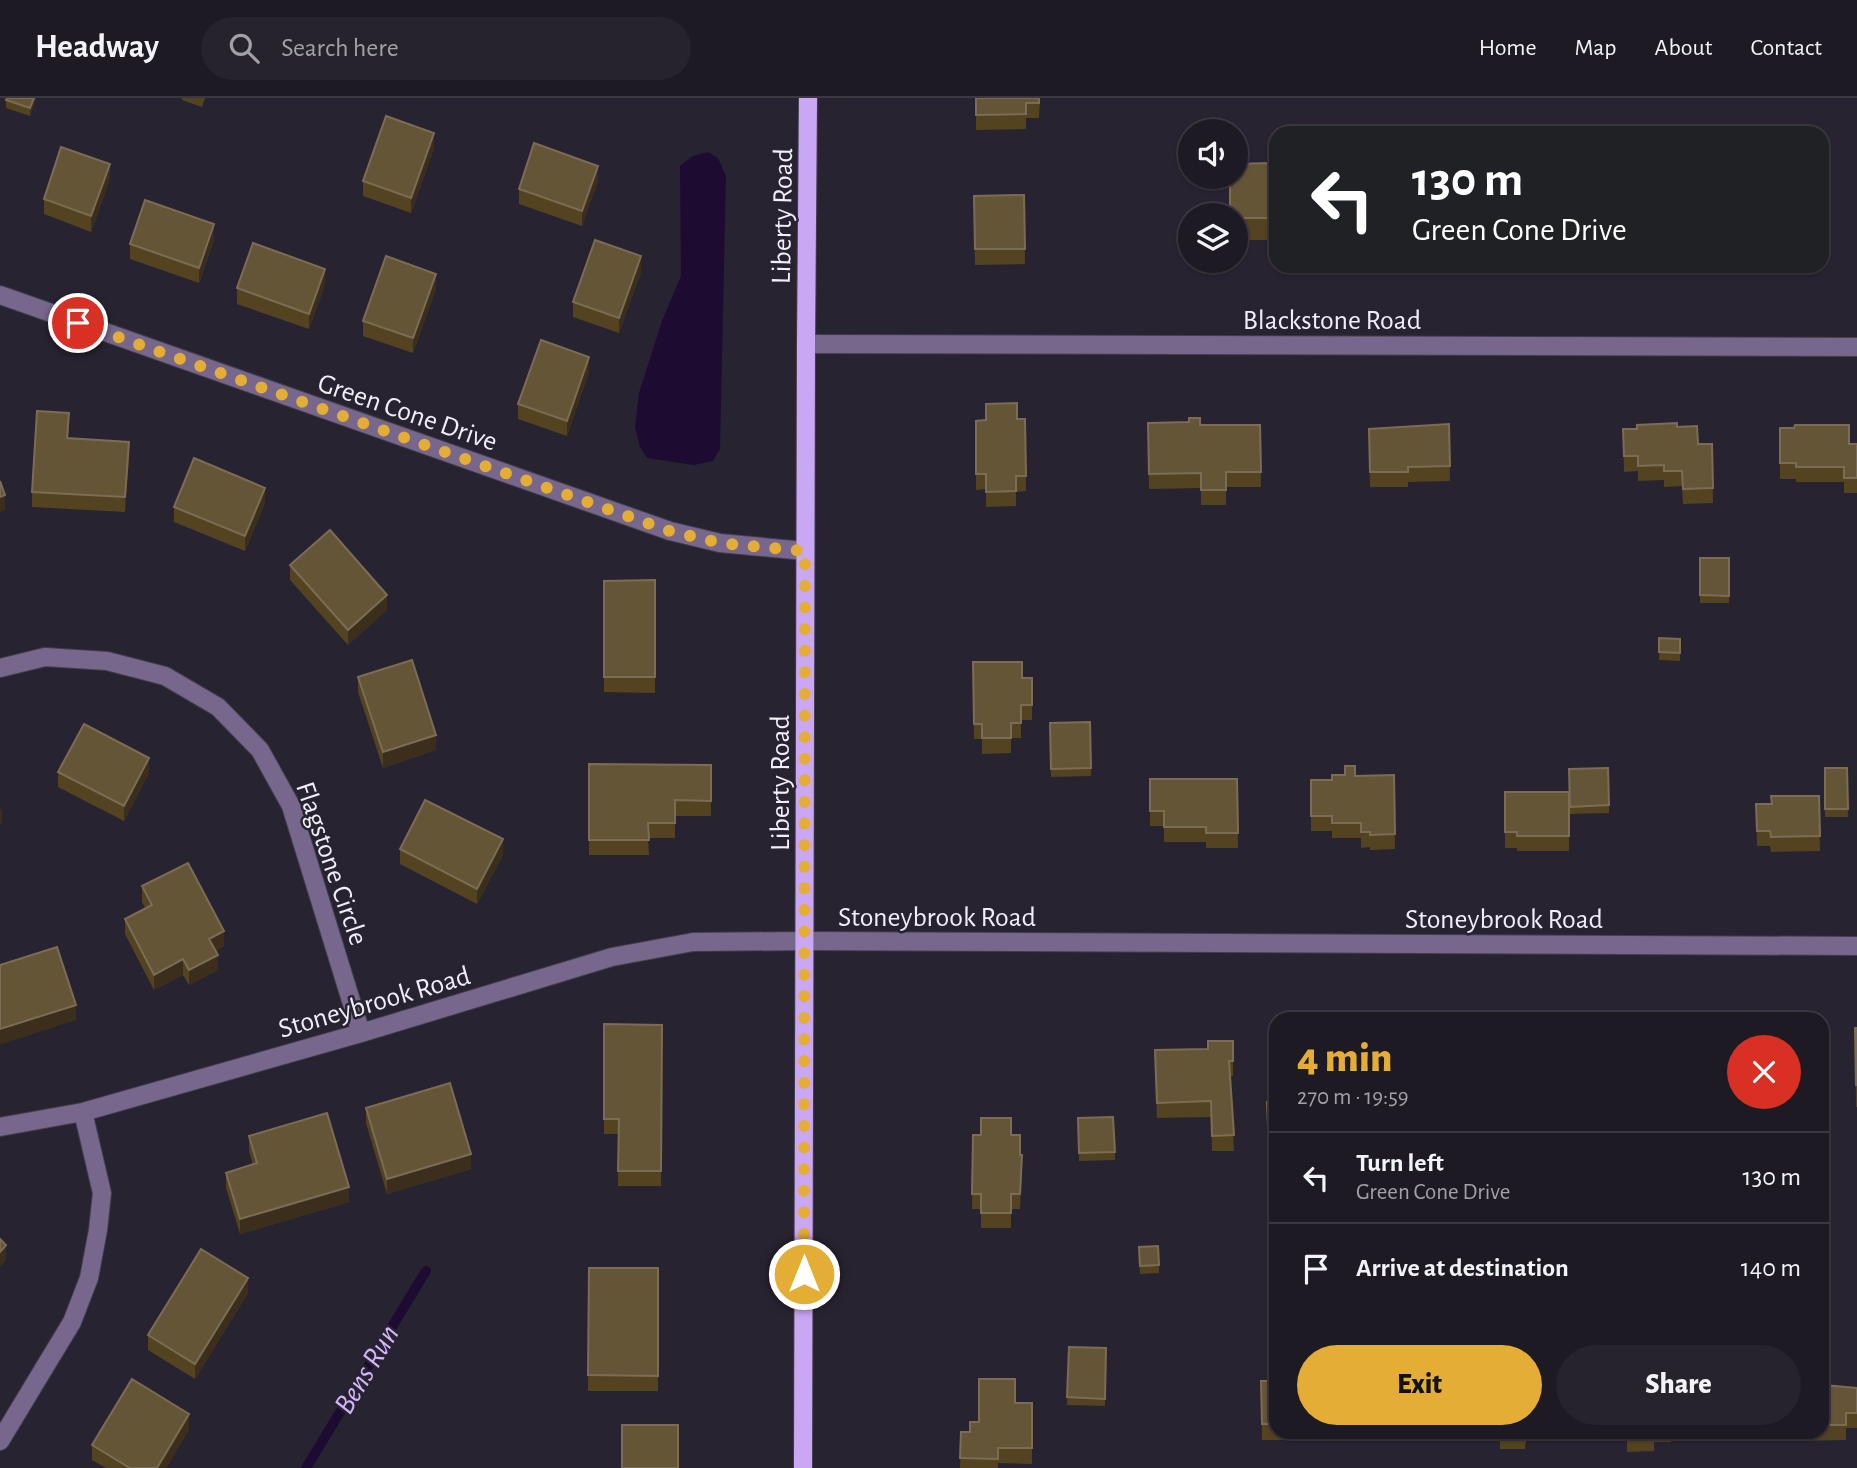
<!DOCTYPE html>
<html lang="en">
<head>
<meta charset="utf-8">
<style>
	body { margin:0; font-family:"Alegreya Sans",sans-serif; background:#26232c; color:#f1f3f6; height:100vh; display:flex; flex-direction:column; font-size:26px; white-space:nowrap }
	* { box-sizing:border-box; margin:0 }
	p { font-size:23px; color:#a1a1a6 }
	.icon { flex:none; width:38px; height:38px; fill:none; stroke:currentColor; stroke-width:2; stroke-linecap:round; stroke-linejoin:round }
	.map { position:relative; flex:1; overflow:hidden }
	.details { position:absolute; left:1269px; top:914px; width:560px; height:427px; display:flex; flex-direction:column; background:#1e1a24; border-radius:21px; box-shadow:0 2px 5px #0004,0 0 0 2px #3c3841 }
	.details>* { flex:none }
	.hud { position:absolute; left:1269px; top:28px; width:560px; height:147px; border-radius:21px; box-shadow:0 2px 5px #0004,0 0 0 2px #3c3841; background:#202124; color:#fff; overflow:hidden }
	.tools { position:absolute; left:1178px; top:21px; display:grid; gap:14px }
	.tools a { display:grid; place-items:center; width:70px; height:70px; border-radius:50%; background:#1e1a24; box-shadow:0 2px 5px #0004,0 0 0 2px #3c3841; font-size:35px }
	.pin { position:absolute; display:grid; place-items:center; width:60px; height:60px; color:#fff; margin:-30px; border:4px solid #fff; border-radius:50%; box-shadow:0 2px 7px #0007 }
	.me { position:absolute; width:77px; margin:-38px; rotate:0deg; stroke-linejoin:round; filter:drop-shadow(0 0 5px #0008) }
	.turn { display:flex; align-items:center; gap:24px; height:147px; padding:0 28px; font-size:32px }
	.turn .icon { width:91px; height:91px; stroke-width:2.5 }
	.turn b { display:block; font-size:49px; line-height:60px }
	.round { display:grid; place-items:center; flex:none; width:74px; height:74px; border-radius:37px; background:#26232c }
	.summary { display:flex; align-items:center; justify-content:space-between; height:119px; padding:0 28px }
	h1 { font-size:42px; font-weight:800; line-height:52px; color:#e4ad35 }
	.button { display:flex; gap:14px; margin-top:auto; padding:14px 28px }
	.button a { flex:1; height:80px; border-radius:42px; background:#e4ad35; color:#111; font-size:28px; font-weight:800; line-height:80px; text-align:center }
	.button a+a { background:#26232c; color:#f1f3f6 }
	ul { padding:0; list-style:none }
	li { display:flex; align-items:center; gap:21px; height:91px; padding:0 28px; border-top:2px solid #3c3841 }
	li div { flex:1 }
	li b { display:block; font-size:26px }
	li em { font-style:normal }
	header { display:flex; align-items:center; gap:42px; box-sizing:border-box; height:98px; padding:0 35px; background:#1e1a24; border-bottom:2px solid #3c3841 }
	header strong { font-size:33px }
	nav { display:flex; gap:38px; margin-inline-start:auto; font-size:24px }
	.search { width:490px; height:63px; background:#26232c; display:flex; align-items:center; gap:18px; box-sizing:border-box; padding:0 24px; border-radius:38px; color:#a1a1a6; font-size:26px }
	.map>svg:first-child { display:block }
	.water { fill:#1e0b31 }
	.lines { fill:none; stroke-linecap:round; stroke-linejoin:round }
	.stream { stroke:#1e0b31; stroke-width:10 }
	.street-casing { stroke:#443f4c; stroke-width:20 }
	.primary-casing { stroke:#443f4c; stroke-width:20 }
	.street { stroke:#77678c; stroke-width:18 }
	.primary { stroke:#caa7f4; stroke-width:18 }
	.wall { fill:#544320 }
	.shaded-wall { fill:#3b2e1d }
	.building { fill:#655537; stroke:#7b6d55; stroke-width:2 }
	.route { stroke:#e4ad35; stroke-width:12; stroke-dasharray:0 21.6 }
	.labels { text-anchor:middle; stroke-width:5; stroke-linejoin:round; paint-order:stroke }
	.street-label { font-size:28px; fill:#f1eef7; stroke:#282330 }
	.water-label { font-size:30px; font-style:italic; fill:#d4b5fc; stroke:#282330 }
</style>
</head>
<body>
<header>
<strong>Headway</strong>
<div class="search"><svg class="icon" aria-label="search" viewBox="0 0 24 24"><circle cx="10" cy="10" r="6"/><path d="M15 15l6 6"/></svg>Search here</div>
<nav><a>Home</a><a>Map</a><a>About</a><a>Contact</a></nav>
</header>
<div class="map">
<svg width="1857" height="1370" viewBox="0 0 1857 1370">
	<rect width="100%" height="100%" fill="#282330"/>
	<path class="water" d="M708 54 718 60 726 78 720 351 713 363 694 367 647 360 640 349 635 329 639 295 662 223 681 178 680 68 693 58Z"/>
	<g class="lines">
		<path class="stream" d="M306 1370 426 1173"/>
		<g class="street-casing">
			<path id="street" d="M0 197 670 433 720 445 805 453
				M806 246 1857 249
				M0 570 45 559 107 563 165 578 218 609 260 652 291 708 361 935
				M0 1029 83 1014 361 935 612 859 693 844 805 843 1857 848
				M0 1343 72 1224 89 1180 98 1132 102 1095 83 1014"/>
		</g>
		<g class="primary-casing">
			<path id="primary" d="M803 1370 806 246 808 0"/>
		</g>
		<use href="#street" class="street"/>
		<use href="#primary" class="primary"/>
	</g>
	<path class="wall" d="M36 0 30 18 6 10V2Z
		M182 0H205L202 9 182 2Z
		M976 0H1040L1039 20H1026V31L976 32Z
		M434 50 411 115 363 98V83Z
		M1276 65V142H1236V117Z
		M110 81 91 134 44 116V101Z
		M598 83 582 128 519 106V91Z
		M1024 97 1025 166 975 167 974 98Z
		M214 142 199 185 130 161V146Z
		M641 174 619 235 573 219V204Z
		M325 186 309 231 237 206V190Z
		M436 191 413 255 363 238V223Z
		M589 274 567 338 518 321V306Z
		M1025 321 1026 393 1016 394V408L986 409V391L976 392V323Z
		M1148 325 1200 327H1260L1261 389H1226V407H1201V390L1149 391Z
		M1449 326 1450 383 1408 384V389H1370L1369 346Z
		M1677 329 1698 346H1712L1713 405 1683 406 1682 388 1664 389V382L1638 383V373L1624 374 1623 331Z
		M69 330 68 340 129 359 125 414 32 409V394Z
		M1780 330 1849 346H1857V395H1844V384H1796V381H1780Z
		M265 405 245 453 174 424V409Z
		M1700 460H1729V505H1700Z
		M290 467 387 512 348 547 290 482Z
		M655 482V595L604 594V483Z
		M1659 540 1680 541V563L1659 562Z
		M973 564 1022 580H1032V622H1021V640H1011V655L982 656V641H974Z
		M358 579 436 652 383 670 358 594Z
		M1090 624 1091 678 1051 679 1050 625Z
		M589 666 711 667V718H675V740H648L649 757H589Z
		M1825 670H1847L1848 719H1825Z
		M1569 671 1609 707V715L1570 716Z
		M58 674 149 675 124 723 58 689Z
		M1394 677 1395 751 1370 752V749L1361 750V740H1332V733H1311V682H1332L1355 678Z
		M1150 681H1237L1238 750H1206V744H1164V728H1150Z
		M1505 694H1569V753H1517V750H1505Z
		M1819 698 1820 753 1771 754 1770 748H1757L1756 706H1772Z
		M400 751 503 757 477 806 400 766Z
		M142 788 224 848 215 853 218 872 189 887 183 877 154 892 125 836V821L146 811 142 804Z
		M604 926 662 927 661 1088H618V1036H604Z
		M1855 930H1857V1009H1856Z
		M1233 943V978H1230L1234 1053H1212L1211 1019 1157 1020 1155 967Z
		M1276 947V1044H1268L1267 1004 1271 1003Z
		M366 1010 471 1071 387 1096 366 1025Z
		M1078 1020 1115 1054V1062L1079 1063Z
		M973 1037H1011L1020 1057 1022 1073 1020 1111H1011V1130H981V1111H972Z
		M249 1038 349 1104 240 1136 226 1090V1075L253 1067 249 1053Z
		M1158 1148 1159 1175 1140 1176 1139 1149Z
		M589 1170H658V1293H588Z
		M248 1195 195 1281 148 1252V1237Z
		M1069 1249 1106 1250 1105 1308 1067 1307Z
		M1822 1268 1824 1287 1857 1290V1330H1846V1342L1795 1343V1334H1822Z
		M1261 1283H1276V1334H1335H1308V1342H1262Z
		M1032 1305V1366L998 1365V1370H960L961 1334H970L979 1324Z
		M189 1332 166 1370H106L92 1362V1347Z
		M1392 1334H1449V1341H1392Z
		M1500 1334H1575L1537 1336V1342H1526L1525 1351H1500Z
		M1627 1334H1717H1671V1344H1654V1353L1627 1354Z"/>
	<path class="shaded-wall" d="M34 0H36V3L30 18V10Z
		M434 35V50L411 115V100Z
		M110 66V81L91 134V118Z
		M598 68V83L582 128V113Z
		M214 126V142L199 185V170Z
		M641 158V174L619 235V220Z
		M325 171V186L309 231V216Z
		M436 176V191L413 255V240Z
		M589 259V274L567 338V323Z
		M129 344V359L125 414V399Z
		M265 390V405L245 453V438Z
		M5 397V412L0 414V399Z
		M387 497V512L348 547V532Z
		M436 637V652L383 670V654Z
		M149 660V675L124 723V708Z
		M2 710V725L0 727V712Z
		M503 741V757L477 806V791Z
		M224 833V848L209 856V841Z
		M218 857V872L189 887V872Z
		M183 861V877L154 892V877Z
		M76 907V922L0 947V931Z
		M471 1056V1071L387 1096V1081Z
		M1022 1057V1073L1020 1111V1096Z
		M349 1089V1104L240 1136V1121Z
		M6 1147V1162L0 1169V1154Z
		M248 1180V1195L195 1281V1266Z
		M189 1316V1332L166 1370H157Z"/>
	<path class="building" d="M7 0H34L30 10 6 2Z
		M976 0H1039V5H1026V16L976 17Z
		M386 18 434 35 411 100 363 83Z
		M1287 32H1311V35H1287Z
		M534 45 598 68 582 113 519 91Z
		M61 49 110 66 91 118 44 101Z
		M1276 65V120H1236V117H1230V79H1236V66Z
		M1024 97 1025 151H975L974 98Z
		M145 102 214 126 199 170 130 146Z
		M595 142 641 158 619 220 573 204Z
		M253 145 325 171 309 216 237 190Z
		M386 158 436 176 413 240 363 223Z
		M541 242 589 259 567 323 518 306Z
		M1017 305V321H1025L1026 378H1016V393L986 394V376H976V323L986 322V306Z
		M37 313 69 315 67 340 129 344 125 399 32 394Z
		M1189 320H1200V327H1260L1261 374H1226V392H1201V375L1149 376 1148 325 1189 324Z
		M1677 325V329L1697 328 1698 346H1712L1713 390 1683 391 1682 373H1664V367L1638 368V358H1624L1623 331H1637V327Z
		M1449 326 1450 368 1408 369V374H1370L1369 331Z
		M1795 327H1849V346H1857V380H1844V369H1796V365H1780V330H1794Z
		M194 360 265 390 245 438 174 409Z
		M0 383 5 397 0 399Z
		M330 432 387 497 348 532 290 467Z
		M1700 460H1729V498L1700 497Z
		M655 482V579H604V483Z
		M1659 540 1680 541V555L1659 554Z
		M412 562 436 637 383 654 358 579Z
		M973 564H1022V580H1032V607H1021V625H1011V640H982V626H974Z
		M1090 624 1091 670 1051 671 1050 625Z
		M84 626 149 660 124 708 58 674Z
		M589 666 711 667V703L675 702V725H648L649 742H589Z
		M1345 668H1355V678L1394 677 1395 736 1370 737V734H1361V725H1332V718H1311V682H1332V677H1345Z
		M1608 670 1609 707 1570 709 1569 671Z
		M1825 670H1847L1848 711H1825Z
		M1150 681H1237L1238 735H1206V729H1164V713H1150Z
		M1505 694H1569V738H1517V734H1505Z
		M1771 698H1819L1820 738 1771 739 1770 733H1757L1756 706H1772Z
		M425 702 503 741 477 791 400 751Z
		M188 765 224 833 209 841 218 857 189 872 183 861 154 877 125 821 152 807 142 788Z
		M57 849 76 907 0 931V867Z
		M1716 918H1760V920H1716Z
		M604 926 662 927 661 1073H618L619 1021H604Z
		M1855 930H1857V987H1856Z
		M1208 943H1233V963H1229L1234 1037 1212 1038 1211 1003 1157 1005 1155 952 1208 951Z
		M1271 947H1276V1029H1268L1267 1004 1271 1003Z
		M450 985 471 1056 387 1081 366 1010Z
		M327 1015 349 1089 240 1121 226 1075 257 1065 249 1038Z
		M1113 1019 1115 1054 1079 1055 1078 1020Z
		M981 1020H1011V1037H1020V1057H1022L1020 1096H1011V1115H981V1096H972L973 1037H981Z
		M0 1141 6 1147 0 1154Z
		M1158 1148 1159 1167 1140 1168 1139 1149Z
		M201 1151 248 1180 195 1266 148 1237Z
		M589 1170H658V1278L588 1277Z
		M1069 1249 1106 1250 1105 1301 1067 1299Z
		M1822 1268H1823L1824 1287 1857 1290V1315H1846V1327H1822Z
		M132 1281 189 1316 157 1370H130L92 1347Z
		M979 1281H1015V1305H1032V1350H998V1361L960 1360 961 1334H970V1324H979Z
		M1261 1283H1276V1326H1262Z
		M622 1327H678V1370H622Z
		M1627 1334H1654V1338L1627 1339Z"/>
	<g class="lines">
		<path class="route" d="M78 225 670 433 720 445 805 453 804 1176"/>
	</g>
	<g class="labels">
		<g class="street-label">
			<text transform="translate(781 118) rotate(-89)" y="10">Liberty Road</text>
			<text x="1332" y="231">Blackstone Road</text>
			<text transform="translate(408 313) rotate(19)" y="10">Green Cone Drive</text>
			<text transform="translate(779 685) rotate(-90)" y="10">Liberty Road</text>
			<text transform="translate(333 765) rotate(71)" y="10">Flagstone Circle</text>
			<text x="937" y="828">Stoneybrook Road</text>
			<text x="1504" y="830">Stoneybrook Road</text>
			<text transform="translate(374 903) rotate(-16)" y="10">Stoneybrook Road</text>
		</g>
		<g class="water-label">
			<text transform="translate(366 1271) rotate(-59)" y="10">Bens Run</text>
		</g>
	</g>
</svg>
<div class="tools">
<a><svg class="icon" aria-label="sound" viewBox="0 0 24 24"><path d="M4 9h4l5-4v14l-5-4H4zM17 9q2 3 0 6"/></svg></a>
<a><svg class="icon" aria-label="layers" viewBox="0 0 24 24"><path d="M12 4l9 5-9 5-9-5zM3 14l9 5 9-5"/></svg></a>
</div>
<div class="pin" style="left:78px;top:225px;background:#d93025"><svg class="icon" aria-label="arrive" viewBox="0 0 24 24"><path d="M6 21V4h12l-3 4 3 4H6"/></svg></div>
<svg class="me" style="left:804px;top:1176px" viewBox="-20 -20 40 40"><circle r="17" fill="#e4ad35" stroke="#fff" stroke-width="3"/><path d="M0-11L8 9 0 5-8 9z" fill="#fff"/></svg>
<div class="hud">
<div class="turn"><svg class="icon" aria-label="left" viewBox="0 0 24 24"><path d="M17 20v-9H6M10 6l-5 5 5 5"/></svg><div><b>130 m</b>Green Cone Drive</div></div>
</div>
<section class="details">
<div class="summary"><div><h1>4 min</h1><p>270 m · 19:59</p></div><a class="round" style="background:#d93025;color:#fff"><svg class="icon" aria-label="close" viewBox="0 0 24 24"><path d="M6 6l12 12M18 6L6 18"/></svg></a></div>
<ul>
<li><svg class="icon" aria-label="left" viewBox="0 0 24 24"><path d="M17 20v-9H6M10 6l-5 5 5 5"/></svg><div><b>Turn left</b><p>Green Cone Drive</p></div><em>130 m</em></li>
<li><svg class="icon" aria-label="arrive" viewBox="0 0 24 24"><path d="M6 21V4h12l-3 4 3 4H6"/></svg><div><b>Arrive at destination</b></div><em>140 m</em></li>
</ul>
<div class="button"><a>Exit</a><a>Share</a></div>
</section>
</div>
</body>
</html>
